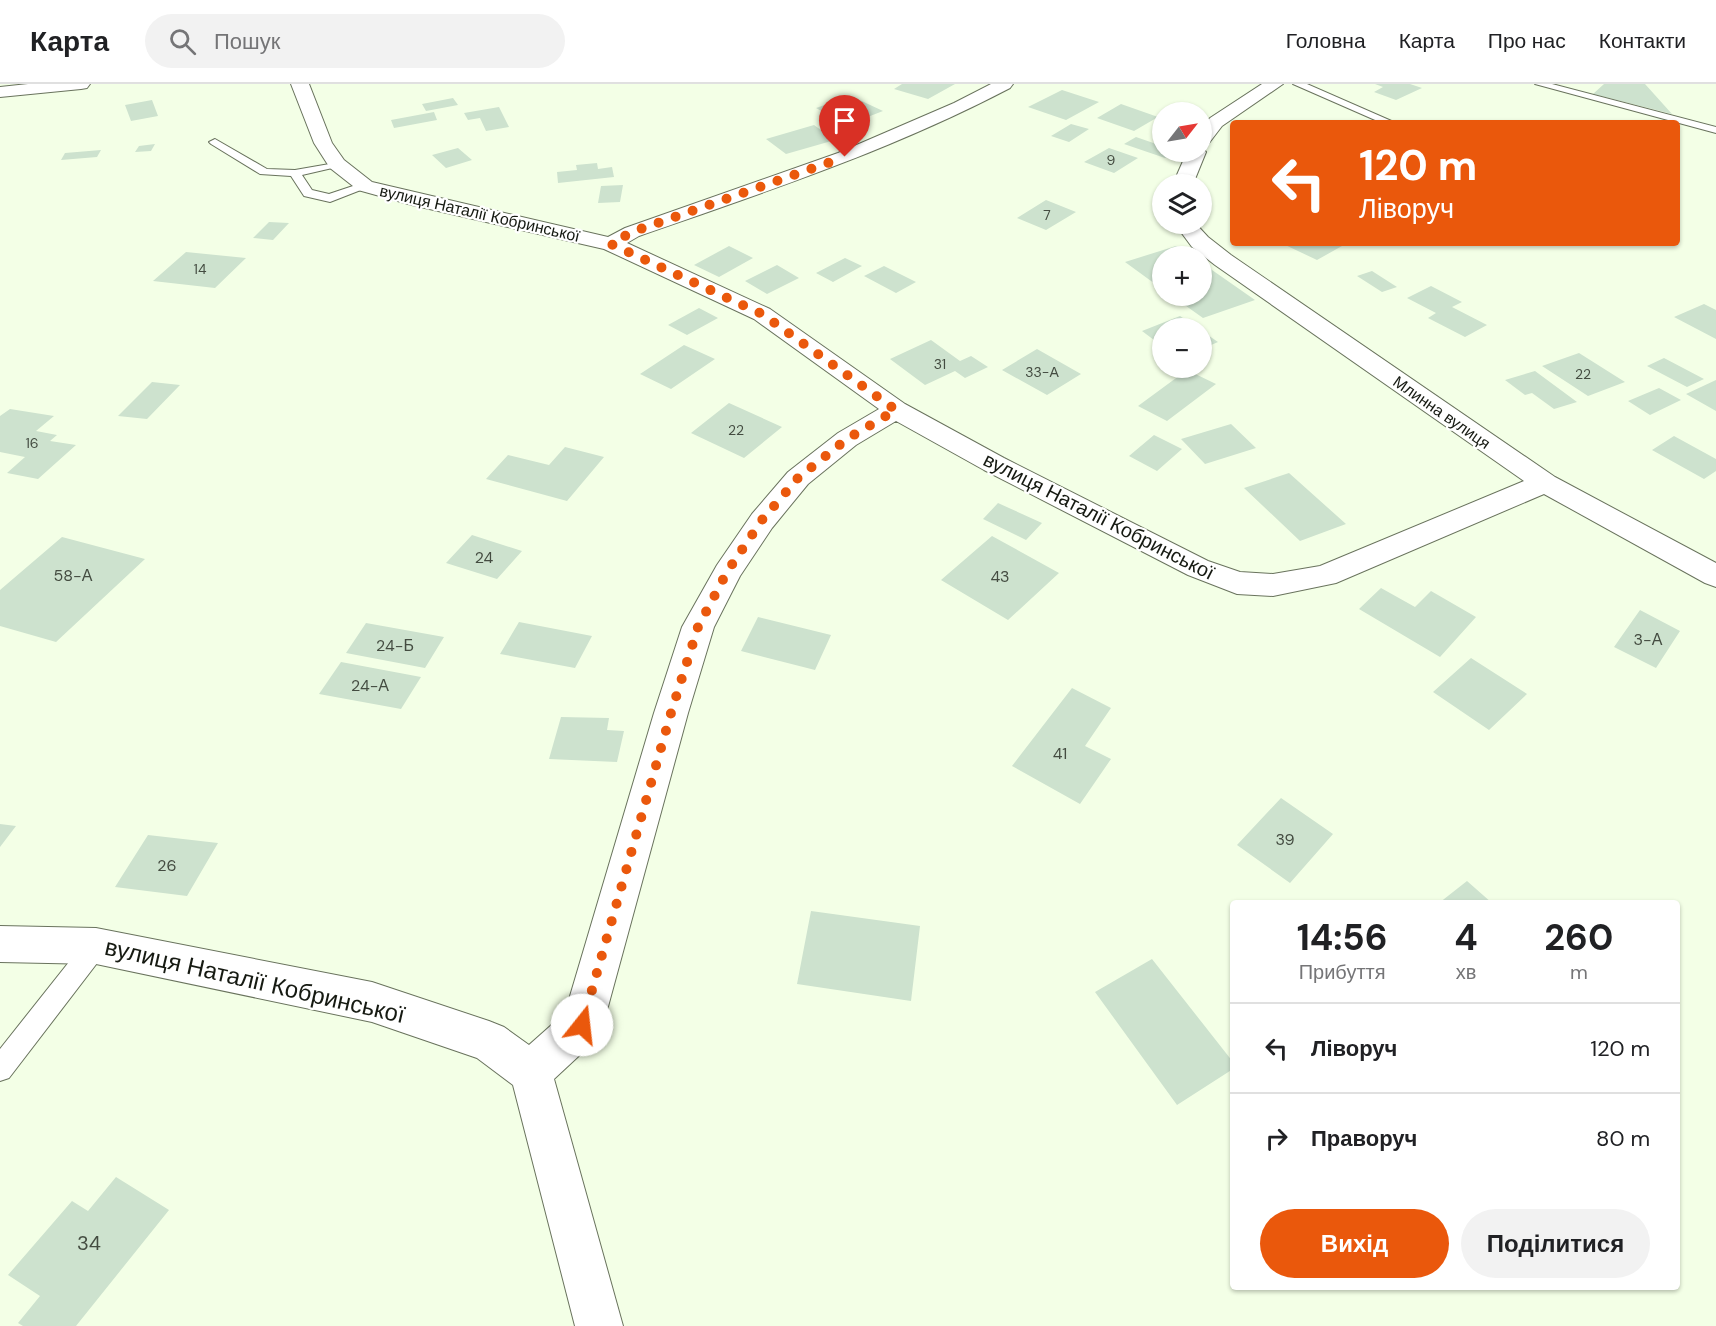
<!DOCTYPE html>
<html lang="uk">
<head>
<meta charset="utf-8">
<style>
	body { margin:0; font-family:"DM Sans",sans-serif; background:#f2f2f2; color:#202124; height:100vh; display:flex; flex-direction:column; font-size:22px; white-space:nowrap }
	* { box-sizing:border-box; margin:0 }
	p { font-size:20px; color:#757577 }
	.icon { flex:none; width:33px; height:33px; fill:none; stroke:currentColor; stroke-width:2; stroke-linecap:round; stroke-linejoin:round }
	.map { position:relative; flex:1; overflow:hidden }
	.drawer { position:absolute; left:1230px; top:816px; width:450px; height:390px; display:flex; flex-direction:column; background:#fff; border-radius:6px; box-shadow:0 2px 4px #0004 }
	.drawer>* { flex:none }
	.guide { position:absolute; left:1230px; top:36px; width:450px; height:126px; border-radius:6px; box-shadow:0 2px 4px #0004; background:#ea580c; color:#fff; overflow:hidden }
	.needle { width:39px; rotate:59deg }
	.buttons { position:absolute; left:1152px; top:18px; display:grid; gap:12px }
	.buttons a { display:grid; place-items:center; width:60px; height:60px; border-radius:50%; background:#fff; box-shadow:0 2px 4px #0004; font-size:30px }
	.pin { position:absolute; display:grid; place-items:center; width:51px; height:51px; color:#fff; margin:-62px -26px; border-radius:50% 50% 50% 0; rotate:-45deg; box-shadow:0 0 6px #0007 }
	.pin .icon { rotate:45deg }
	.me { position:absolute; width:66px; margin:-33px; rotate:16deg; stroke-linejoin:round; filter:drop-shadow(0 0 4px #0008) }
	.turn { display:flex; align-items:center; gap:21px; height:126px; padding:0 30px; font-size:27px }
	.turn .icon { width:78px; height:78px; stroke-width:2.5 }
	.turn b { display:block; font-size:42px; line-height:51px }
	.eta { display:flex; justify-content:space-evenly; align-items:center; height:102px; text-align:center }
	.eta b { font-size:36px; font-weight:700; line-height:42px }
	.cta { display:flex; gap:12px; margin-top:auto; padding:12px 30px }
	.cta a { flex:1; height:69px; border-radius:36px; background:#ea580c; color:#fff; font-size:24px; font-weight:700; line-height:69px; text-align:center }
	.cta a+a { background:#f2f2f2; color:#202124 }
	ul { padding:0; list-style:none }
	li { display:flex; align-items:center; gap:18px; height:90px; padding:0 30px; border-top:2px solid #e0e0e0 }
	li div { flex:1 }
	li b { display:block; font-size:22px }
	li em { font-style:normal }
	header { display:flex; align-items:center; gap:36px; box-sizing:border-box; height:84px; padding:0 30px; background:#fff; border-bottom:2px solid #e0e0e0 }
	header strong { font-size:28px }
	nav { display:flex; gap:33px; margin-inline-start:auto; font-size:21px }
	.search { width:420px; height:54px; background:#f2f2f2; display:flex; align-items:center; gap:15px; box-sizing:border-box; padding:0 21px; border-radius:33px; color:#757577; font-size:22px }
	.map>svg:first-child { display:block }
	.building { fill:#cde2ce }
	.lines { fill:none; stroke-linecap:round; stroke-linejoin:round }
	.lane-casing { stroke:#69735d; stroke-width:2 }
	.street-casing { stroke:#69735d; stroke-width:2 }
	.lane { fill:#fff; fill-rule:evenodd }
	.street { fill:#fff; fill-rule:evenodd }
	.route { stroke:#ea580c; stroke-width:10; stroke-dasharray:0 18 }
	.labels { text-anchor:middle; stroke-width:4.5; stroke-linejoin:round; paint-order:stroke }
	.far-number-label { font-size:14px; fill:#444c41 }
	.far-street-label { font-size:16px; fill:#161a12; stroke:#fff }
	.number-label { font-size:16px; fill:#444c41 }
	.street-label { font-size:20px; fill:#161a12; stroke:#fff }
	.near-number-label { font-size:20px; fill:#444c41 }
	.near-street-label { font-size:24px; fill:#161a12; stroke:#fff }
</style>
</head>
<body>
<header>
<strong>Карта</strong>
<div class="search"><svg class="icon" aria-label="search" viewBox="0 0 24 24"><circle cx="10" cy="10" r="6"/><path d="M15 15l6 6"/></svg>Пошук</div>
<nav><a>Головна</a><a>Карта</a><a>Про нас</a><a>Контакти</a></nav>
</header>
<div class="map">
<svg width="1716" height="1242" viewBox="0 0 1716 1242">
	<rect width="100%" height="100%" fill="#f3ffe6"/>
	<path class="building" d="M902 0H955L928 15 894 5Z
		M1375 0H1410L1422 4 1396 16 1374 8 1383 3Z
		M1604 0H1645L1672 30 1593 10Z
		M1062 6 1099 18 1066 36 1028 23Z
		M851 12 883 27 847 41 816 24Z
		M453 14 458 21 426 27 422 20Z
		M152 16 158 32 131 37 125 21Z
		M1121 20 1158 33 1134 47 1097 34Z
		M499 23 509 43 486 47 480 34 468 36 464 29Z
		M434 28 437 36 394 44 391 36Z
		M1071 40 1089 45 1069 58 1051 52Z
		M814 41 835 56 786 70 766 55Z
		M1136 53 1162 62V68H1176L1165 74 1124 60Z
		M155 60 151 67 135 68 139 62Z
		M458 64 472 76 446 84 432 71Z
		M1109 64 1138 74 1114 89 1084 78Z
		M101 66 97 73 61 76 65 69Z
		M597 79 598 85 612 83 614 93 558 99 557 88 577 86 576 81Z
		M623 101 620 118 598 119 601 102Z
		M1046 116 1076 128 1046 146 1017 134Z
		M269 138 289 139 273 156 253 154Z
		M1281 159H1336L1342 162 1317 176Z
		M729 162 753 174 719 193 694 181Z
		M1176 162 1192 172H1162V205L1125 178Z
		M186 168 246 174 215 204 153 197Z
		M845 174 862 182 833 198 816 189Z
		M1202 179 1255 216 1203 234 1172 212H1202Z
		M777 181 799 194 767 210 745 197Z
		M884 182 916 198 896 209 864 192Z
		M1372 187 1397 203 1382 208 1357 192Z
		M1431 202 1462 218 1452 223 1487 241 1465 253 1428 234 1436 229 1407 214Z
		M1704 220 1716 226V255L1674 233Z
		M699 224 718 234 687 251 668 241Z
		M1180 232 1198 244H1162V262L1142 247Z
		M1202 247 1218 258 1202 265Z
		M931 256 960 277 971 272 988 283 965 294 955 287 925 301 890 275Z
		M684 261 715 275 671 305 640 290Z
		M1037 265 1081 290 1047 311 1002 286Z
		M1579 269 1625 298 1588 312 1542 282Z
		M1664 274 1704 295 1687 303 1647 282Z
		M1187 286 1216 300 1167 337 1138 322Z
		M1535 287 1577 318 1554 325 1532 309 1525 311 1505 296Z
		M1716 296V327L1686 310Z
		M152 298 180 301 147 335 118 332Z
		M1659 304 1681 316 1650 331 1628 317Z
		M729 319 782 343 744 374 691 349Z
		M10 325 54 332 36 347 57 351 50 357 76 361 38 395 7 389 25 373 0 368V332Z
		M1231 340 1256 364 1205 380 1181 355Z
		M1154 351 1182 365 1157 387 1129 372Z
		M1674 352 1716 375V387L1704 395 1652 366Z
		M565 363 604 373 567 417 486 395 508 371 549 381Z
		M1289 389 1346 440 1300 457 1244 404Z
		M998 419 1042 439 1026 456 983 435Z
		M472 451 522 467 497 495 446 479Z
		M992 452 1059 489 1008 536 941 496Z
		M62 453 145 475 56 558 0 542V506Z
		M1381 504 1415 523 1431 507 1476 533 1440 573 1359 525Z
		M1640 526 1680 547 1656 584 1614 563Z
		M758 533 831 551 815 586 741 567Z
		M519 538 592 552 575 584 500 570Z
		M366 539 444 553 425 584 346 569Z
		M1471 574 1527 610 1489 646 1433 608Z
		M341 578 421 593 401 625 319 610Z
		M1072 604 1111 624 1085 662 1111 675 1080 720 1012 682Z
		M561 633 609 634 607 646 624 647 617 678 549 675Z
		M1281 714 1333 750 1290 799 1237 761Z
		M0 740 16 742 0 763Z
		M148 751 218 759 187 812 115 803Z
		M1467 797 1492 819H1439Z
		M811 827 920 842 911 917 797 900Z
		M1152 875 1233 978V985L1177 1021 1095 908Z
		M116 1093 169 1126 76 1242H23L18 1239 40 1212 8 1191 72 1117 88 1127Z"/>
	<g class="lines">
		<g class="lane-casing">
			<path id="lane" d="M1293 0H1307L1396 39H1382Z
				M1535 0H1552L1716 43V49Z
				M215 55 267 85 295 86 341 78V82L302 91 312 106 329 110 365 98 371 102 330 118 304 112 291 92 260 90 211 60 209 58Z
				M96 851 104 854 108 862 104 870 9 994 0 997V965L88 854Z"/>
		</g>
		<g class="street-casing">
			<path id="street" d="M28 0H90L87 4 81 5 0 13V3Z
				M291 0H309L332 59 344 76 372 98 608 153 625 144 838 69 954 19 991 0H1013L1010 4C892 66 765 108 639 152L627 159 770 225 905 320 1004 374 1208 477 1240 488 1273 490 1320 482 1524 397 1215 181 1192 163 1175 140H1196L1208 153 1231 171 1555 393 1716 479V503L1705 499 1544 410 1336 499 1273 512 1237 510 1188 491 984 386 896 337 856 361 808 400 772 444 740 492 714 543 688 629 603 941 597 955 554 995 623 1242H575L513 1001 477 974 372 938 96 880 0 878V842L96 844 372 898 489 937 504 943 529 961 565 929 654 629 682 543 717 481 752 430 788 388 838 349 879 325 754 235 604 165 412 121 358 106 330 84 314 59Z
				M1262 0H1283L1222 42 1209 59 1202 60V44L1210 34Z
				M1202 64 1206 68 1193 100H1173L1187 68H1202Z"/>
		</g>
		<use href="#lane" class="lane"/>
		<use href="#street" class="street"/>
	</g>
	<g class="lines">
		<path class="route" d="M582 941 671 629 698 543 727 488 762 436 798 394 847 355 896 326 762 230 611 160 632 148 845 73"/>
	</g>
	<g class="labels">
		<g class="far-number-label">
			<text x="1111" y="81">9</text>
			<text x="1047" y="136">7</text>
			<text x="200" y="190">14</text>
			<text x="940" y="285">31</text>
			<text x="1042" y="293">33-А</text>
			<text x="1583" y="295">22</text>
			<text x="736" y="351">22</text>
			<text x="32" y="364">16</text>
		</g>
		<g class="far-street-label">
			<text transform="translate(480 129) rotate(13)" y="6">вулиця Наталії Кобринської</text>
			<text transform="translate(1442 328) rotate(35)" y="6">Млинна вулиця</text>
		</g>
		<g class="number-label">
			<text x="484" y="479">24</text>
			<text x="73" y="497">58-А</text>
			<text x="1000" y="498">43</text>
			<text x="1648" y="561">3-А</text>
			<text x="395" y="567">24-Б</text>
			<text x="370" y="607">24-А</text>
			<text x="1060" y="675">41</text>
			<text x="1285" y="761">39</text>
			<text x="167" y="787">26</text>
		</g>
		<g class="street-label">
			<text transform="translate(1099 432) rotate(27)" y="7">вулиця Наталії Кобринської</text>
		</g>
		<g class="near-number-label">
			<text x="89" y="1166">34</text>
		</g>
		<g class="near-street-label">
			<text transform="translate(255 897) rotate(13)" y="8">вулиця Наталії Кобринської</text>
		</g>
	</g>
</svg>
<div class="buttons">
<a><svg class="needle" viewBox="-14 -14 28 28"><path d="M0-13l5 13h-10z" fill="#e53935"/><path d="M0 13l5-13h-10z" fill="#757577"/></svg></a>
<a><svg class="icon" aria-label="layers" viewBox="0 0 24 24"><path d="M12 4l9 5-9 5-9-5zM3 14l9 5 9-5"/></svg></a>
<a>+</a>
<a>−</a>
</div>
<div class="pin" style="left:845px;top:73px;background:#d93025"><svg class="icon" aria-label="arrive" viewBox="0 0 24 24"><path d="M6 21V4h12l-3 4 3 4H6"/></svg></div>
<svg class="me" style="left:582px;top:941px" viewBox="-20 -20 40 40"><circle r="19" fill="#fff"/><path d="M0-13L10 11 0 6-10 11z" fill="#ea580c"/></svg>
<div class="guide">
<div class="turn"><svg class="icon" aria-label="left" viewBox="0 0 24 24"><path d="M17 20v-9H6M10 6l-5 5 5 5"/></svg><div><b>120 m</b>Ліворуч</div></div>
</div>
<section class="drawer">
<div class="eta">
<div><b>14:56</b><p>Прибуття</p></div>
<div><b>4</b><p>хв</p></div>
<div><b>260</b><p>m</p></div>
</div>
<ul>
<li><svg class="icon" aria-label="left" viewBox="0 0 24 24"><path d="M17 20v-9H6M10 6l-5 5 5 5"/></svg><div><b>Ліворуч</b></div><em>120 m</em></li>
<li><svg class="icon" aria-label="right" viewBox="0 0 24 24"><path d="M7 20v-9h11M14 6l5 5-5 5"/></svg><div><b>Праворуч</b></div><em>80 m</em></li>
</ul>
<div class="cta"><a>Вихід</a><a>Поділитися</a></div>
</section>
</div>
</body>
</html>
